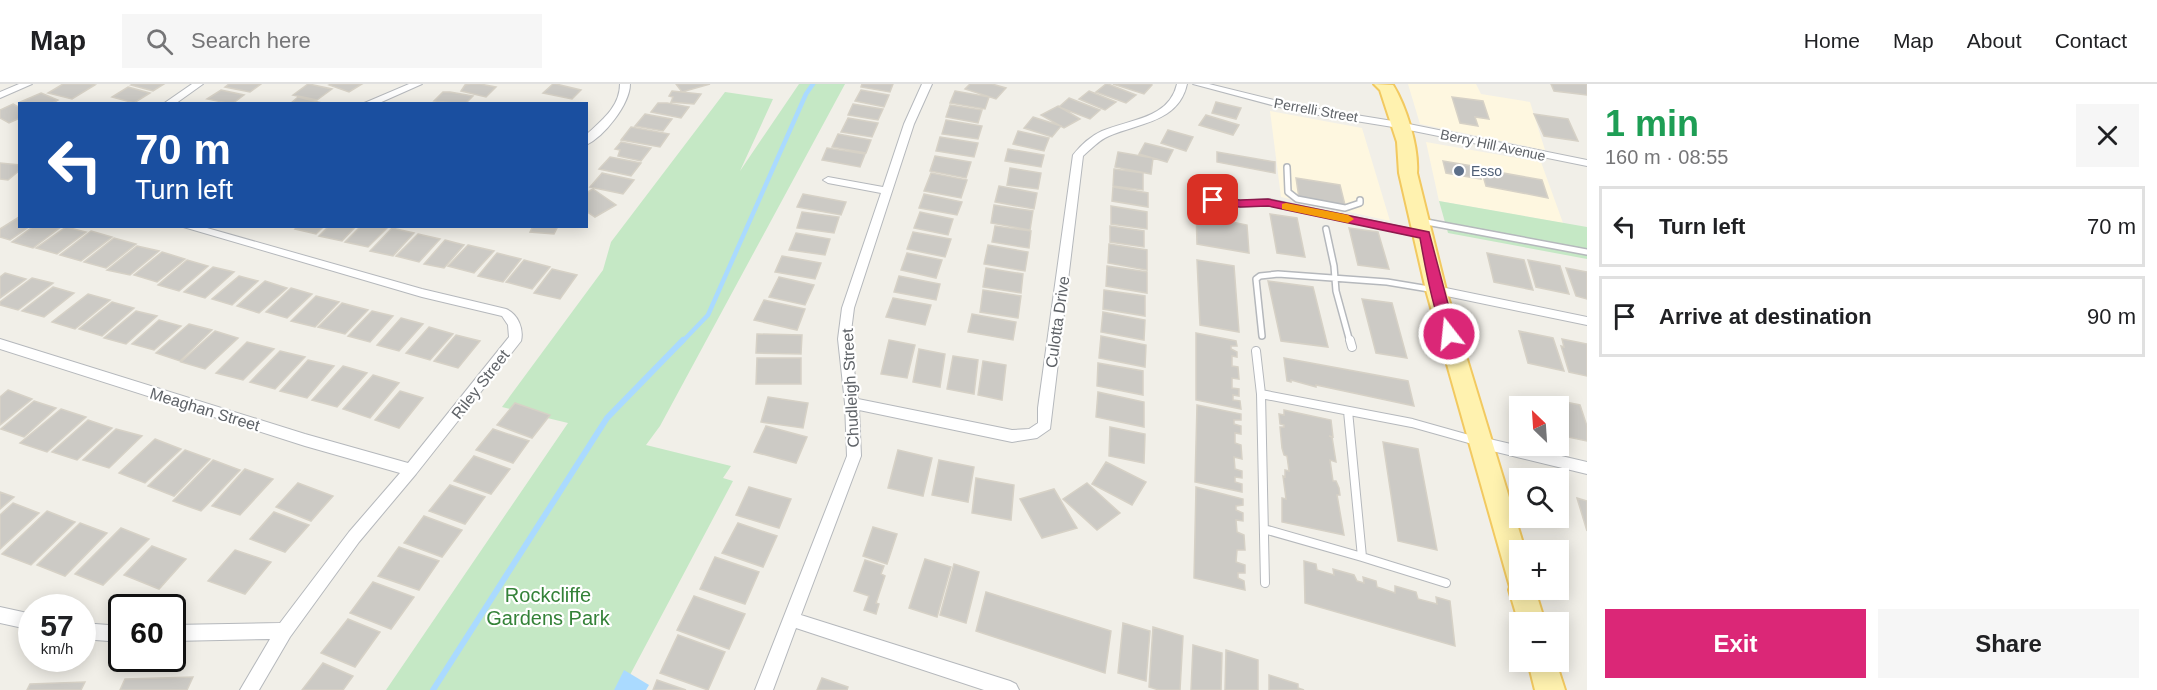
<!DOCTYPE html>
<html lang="en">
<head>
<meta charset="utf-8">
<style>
	body { margin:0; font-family:Helvetica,sans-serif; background:#f6f6f6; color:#202124; height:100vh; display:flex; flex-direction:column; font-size:22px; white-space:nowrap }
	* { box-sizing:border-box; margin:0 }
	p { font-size:20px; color:#757577 }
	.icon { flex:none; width:33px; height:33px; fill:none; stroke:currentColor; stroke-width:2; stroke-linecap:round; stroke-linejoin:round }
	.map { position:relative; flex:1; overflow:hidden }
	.details { display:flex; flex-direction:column; background:#fff; width:570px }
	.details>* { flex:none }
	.guide { position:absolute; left:18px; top:18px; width:570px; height:126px; border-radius:0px; box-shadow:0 3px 15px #0003; background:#1a4fa0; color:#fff; overflow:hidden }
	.needle { width:39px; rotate:335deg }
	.controls { position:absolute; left:1509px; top:312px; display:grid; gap:12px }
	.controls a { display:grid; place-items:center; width:60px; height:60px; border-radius:0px; background:#fff; box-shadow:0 3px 15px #0003; font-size:30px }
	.speed { position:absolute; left:18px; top:510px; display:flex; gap:12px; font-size:30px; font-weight:700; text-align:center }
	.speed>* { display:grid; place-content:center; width:78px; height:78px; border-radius:50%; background:#fff; box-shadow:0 3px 15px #0003; line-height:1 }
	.speed small { font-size:15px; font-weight:400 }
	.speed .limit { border:3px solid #111; border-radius:9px; background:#fff; color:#111 }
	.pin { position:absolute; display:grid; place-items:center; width:51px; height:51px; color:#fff; margin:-26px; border-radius:12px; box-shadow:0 3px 9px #0006 }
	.me { position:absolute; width:66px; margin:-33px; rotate:344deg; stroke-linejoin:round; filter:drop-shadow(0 0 4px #0008) }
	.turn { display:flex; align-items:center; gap:21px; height:126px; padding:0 18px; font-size:27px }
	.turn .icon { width:78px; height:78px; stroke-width:2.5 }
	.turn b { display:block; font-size:42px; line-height:51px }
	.round { display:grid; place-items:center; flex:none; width:63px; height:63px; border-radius:0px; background:#f6f6f6 }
	.head { display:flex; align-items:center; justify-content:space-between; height:102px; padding:0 18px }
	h1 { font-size:36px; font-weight:600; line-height:45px; color:#1e9e55 }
	.button { display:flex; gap:12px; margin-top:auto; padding:12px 18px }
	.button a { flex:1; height:69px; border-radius:0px; background:#db2777; color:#fff; font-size:24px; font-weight:600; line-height:69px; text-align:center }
	.button a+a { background:#f6f6f6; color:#202124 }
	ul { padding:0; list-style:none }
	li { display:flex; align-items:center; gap:18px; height:81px; margin:0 12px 9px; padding:0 6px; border:3px solid #e0e0e0; border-radius:0px }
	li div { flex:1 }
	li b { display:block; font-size:22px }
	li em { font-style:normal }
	header { display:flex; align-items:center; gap:36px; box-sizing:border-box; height:84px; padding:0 30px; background:#fff; border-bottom:2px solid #e0e0e0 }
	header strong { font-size:28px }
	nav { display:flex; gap:33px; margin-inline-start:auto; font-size:21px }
	.search { width:420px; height:54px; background:#f6f6f6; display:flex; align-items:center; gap:15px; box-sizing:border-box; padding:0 21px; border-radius:0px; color:#757577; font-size:22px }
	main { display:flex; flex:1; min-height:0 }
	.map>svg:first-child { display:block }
	.commercial { fill:#fef7e0 }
	.green { fill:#c5e8c5 }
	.water { fill:#aadaff }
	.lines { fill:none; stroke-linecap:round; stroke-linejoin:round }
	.stream-far1 { stroke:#aadaff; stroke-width:4.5 }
	.stream { stroke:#aadaff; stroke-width:6 }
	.building { fill:#cccac5; stroke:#d6d1c6; stroke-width:1.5 }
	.lane-far1-casing { stroke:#b5b8bc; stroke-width:8 }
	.lane-casing { stroke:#b5b8bc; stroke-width:10 }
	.street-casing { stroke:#b5b8bc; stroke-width:2 }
	.primary-casing { stroke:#f2c960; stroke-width:4 }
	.lane-far1 { stroke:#fff; stroke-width:5 }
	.lane { stroke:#fff; stroke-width:8 }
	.street { fill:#fff; fill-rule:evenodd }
	.primary { fill:#fff2af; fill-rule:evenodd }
	.route { fill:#db2777; stroke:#8e194d; stroke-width:1.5 }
	.slow { fill:#f59e0b }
	.service-dot { fill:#5c6f8a; stroke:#fff; stroke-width:2 }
	.labels { text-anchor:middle; stroke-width:4.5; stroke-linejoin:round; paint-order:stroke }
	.far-street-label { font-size:14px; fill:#5f6368; stroke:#fff }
	.far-service-label { font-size:14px; fill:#4e5e75; stroke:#fff; text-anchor:start }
	.street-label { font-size:16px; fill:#5f6368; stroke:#fff }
	.near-park-label { font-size:20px; fill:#348238; stroke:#fff }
</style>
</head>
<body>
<header>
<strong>Map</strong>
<div class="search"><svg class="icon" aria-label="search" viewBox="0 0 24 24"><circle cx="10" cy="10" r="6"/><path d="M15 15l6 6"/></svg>Search here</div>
<nav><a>Home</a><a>Map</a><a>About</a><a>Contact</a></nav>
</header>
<main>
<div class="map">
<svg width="1587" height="606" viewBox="0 0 1587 606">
	<rect width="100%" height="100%" fill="#f1efe8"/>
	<path class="commercial" d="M1408 0H1476L1481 10 1530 18 1545 66 1420 40Z
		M1270 27 1362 44 1390 137 1281 113Z
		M1426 58 1541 78 1563 139 1439 117Z"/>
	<path class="green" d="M799 0H845L660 342 646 361 731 382 723 394 733 397 622 606H386L568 339 502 323 603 186 611 158 725 8 773 15 740 87Z
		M1439 117 1587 143V175L1448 149Z"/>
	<path class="water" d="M624 586 649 601 646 606H614Z"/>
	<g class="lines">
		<path class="stream-far1" d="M682 258 708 231 806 10 813 0"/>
		<path class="stream" d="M433 606 607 334 683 256"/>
	</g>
	<path class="building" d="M63 0H89L95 1 72 15 48 9Z
		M133 0H164L153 7 131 1Z
		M229 0H261L250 8 225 3Z
		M308 0H309L332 5 317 16 293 11Z
		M331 0H362L349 8 329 1Z
		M470 0H480L496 3 486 13 461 7 465 1Z
		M553 0H556L581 6 572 15 543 9Z
		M676 0H710L682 8Z
		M862 0H893L890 8 861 3Z
		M970 0H992L1006 4 996 15 965 5Z
		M1106 0H1108L1136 11 1126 19 1096 8Z
		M1113 0H1150L1152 1 1144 10Z
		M1551 0H1587V11L1554 7Z
		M128 3 150 9 134 19 112 13Z
		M221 6 244 11 232 20 207 15Z
		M861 6 889 11 884 23 855 17Z
		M672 7 701 10 694 20 671 18 673 13 669 12Z
		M955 7 989 13 985 25 950 19Z
		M1089 7 1116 18 1105 26 1079 15Z
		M443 8H450L473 12 465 20 434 17Z
		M41 9 58 16 51 20 18 19Z
		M298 13 322 19 290 20Z
		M1452 13 1483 17 1489 35 1475 33 1478 42 1460 39Z
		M1069 14 1100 26 1090 35 1059 23Z
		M1216 18 1241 24 1236 35 1212 29Z
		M658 19H667L689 23 681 34 651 28Z
		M13 20 20 24V34L9 39 0 34V26Z
		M853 20 883 25 878 36 848 31Z
		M950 21 982 26 978 39 946 33Z
		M1058 22 1080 35 1064 44 1041 31Z
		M645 30 672 35 663 47 635 42Z
		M1534 30 1568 35 1578 57 1544 52Z
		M1206 31 1239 41 1233 51 1199 41Z
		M1033 33 1061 42 1052 53 1024 44Z
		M848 34 878 39 872 53 841 48Z
		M946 36 982 42 978 55 942 50Z
		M631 43 669 50 660 63 621 56Z
		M1168 46 1193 53 1186 67 1161 59Z
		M1018 47 1049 54 1044 67 1013 60Z
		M838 50 871 56 866 69 832 63Z
		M940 53 978 59 974 73 936 67Z
		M621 58 651 64 641 77 618 72 620 66 615 65Z
		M1145 59 1173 66 1167 78 1139 70Z
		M827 64 865 70 860 83 822 76Z
		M1008 65 1044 71 1041 83 1005 77Z
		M1118 68 1153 74 1151 90 1115 83Z
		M1217 68 1275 78V89L1217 78Z
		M935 72 971 78 966 94 930 87Z
		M610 73 641 79 631 92 599 85Z
		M1443 77 1478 83 1481 95 1446 89Z
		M0 79 20 81V86L8 96 0 95Z
		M1010 84 1041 89 1038 105 1007 101Z
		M1114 85 1143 89V106L1113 102Z
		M1481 85 1542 96 1548 114 1486 102Z
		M602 89 634 96 623 110 590 103Z
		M931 89 967 96 961 114 924 107Z
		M1296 94 1340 101 1345 121 1299 114Z
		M999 102 1037 109 1034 125 995 118Z
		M1113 103 1148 109V123L1112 117Z
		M593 105 616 121 595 133 586 127V109Z
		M803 110 846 118 841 131 797 123Z
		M924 110 962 118 957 131 919 124Z
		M994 121 1033 127 1030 146 991 139Z
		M1111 122 1147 128V145L1111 140Z
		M1196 125 1232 130V138L1247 141 1249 169 1197 160Z
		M802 128 839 133 834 149 797 144Z
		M920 128 953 135 948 151 914 144Z
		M1270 130 1297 134 1305 173 1277 169Z
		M19 133 20 142H30L10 156 0 153V145Z
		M34 142H62L33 164 12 158Z
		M298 142H324L316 150 295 145Z
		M329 142H356L342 157 319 152Z
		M361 142H389L368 163 345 158Z
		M533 142H558L554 150 530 148Z
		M995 142 1031 147 1029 164 992 158Z
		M1110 142 1144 147V163L1110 158Z
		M66 143 86 148 57 170 36 164Z
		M392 144 414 149 393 172 370 167Z
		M1349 144 1378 148 1389 185 1358 181Z
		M91 147 112 153 81 177 60 171Z
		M913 148 951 155 945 173 907 165Z
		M796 149 830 155 825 171 789 166Z
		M418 150 440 155 419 178 396 172Z
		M114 154 136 160 106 184 84 178Z
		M445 156 464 161 444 184 424 180Z
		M1109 160 1147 166V186L1108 179Z
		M468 161 494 167 474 189 448 182Z
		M988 161 1028 168 1025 187 984 180Z
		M137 162 159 167 130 191 107 186Z
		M162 168 185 175 157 198 134 191Z
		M497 169 521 175 503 198 478 192Z
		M907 169 942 176 936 194 901 186Z
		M1487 169 1524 176 1533 206 1494 198Z
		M782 172 821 179 815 195 775 188Z
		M187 176 208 182 179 207 158 201Z
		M524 176 550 183 532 205 506 198Z
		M1197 176 1234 182 1239 248 1200 241Z
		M1528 176 1560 182 1569 210 1536 203Z
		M1107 182 1147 188V209L1106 202Z
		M213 183 234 188 205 214 184 208Z
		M986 184 1023 190 1021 209 983 203Z
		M1566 184 1587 188V215L1576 212Z
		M552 185 577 191 560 215 534 209Z
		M5 189 26 195 0 214V193Z
		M239 192 258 197 232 221 212 215Z
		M899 192 940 200 936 216 894 208Z
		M779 193 814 201 805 221 769 213Z
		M32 194 53 199 18 226 0 221V218Z
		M265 197 287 204 259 229 237 222Z
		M1268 197 1313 203 1328 263 1281 257Z
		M53 203 74 209 44 233 22 227Z
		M291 204 312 210 287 234 266 228Z
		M983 206 1021 212 1018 234 980 228Z
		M1104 206 1145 212V232L1103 225Z
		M88 210 110 216 75 245 52 238Z
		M316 212 339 218 315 243 291 237Z
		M893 214 931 221 925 241 886 233Z
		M1362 215 1392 219 1407 274 1376 269Z
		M764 216 805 225 797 246 754 236Z
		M112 218 134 224 102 252 79 245Z
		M342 219 368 226 345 250 318 243Z
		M136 227 157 232 126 260 104 254Z
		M372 227 393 232 370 258 348 252Z
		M1103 228 1145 236 1144 256 1101 248Z
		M972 230 1016 238 1013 256 968 248Z
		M401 234 423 240 399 267 377 261Z
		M159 236 181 242 154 266 132 260Z
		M189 240 212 246 180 277 156 269Z
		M429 243 453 250 430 276 406 269Z
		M215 247 238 254 205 285 181 278Z
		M1519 247 1553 254 1564 287 1528 279Z
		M1196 249 1236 257 1237 262H1231V265L1237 268V273L1232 272V282L1238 283 1239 295 1232 294V304L1239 305V312L1233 311V316L1240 317 1241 325 1196 316Z
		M757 250 802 251 801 270 756 269Z
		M456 251 480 257 458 284 434 277Z
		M1101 252 1146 261 1145 283 1099 274Z
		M1562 255 1587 260V292L1569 288 1561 262 1564 263Z
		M889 256 915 261 907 294 881 290Z
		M247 258 274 265 243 296 216 289Z
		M919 265 945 270 940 303 913 298Z
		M280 267 305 273 275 305 250 298Z
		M953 272 978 276 974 310 947 305Z
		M757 274H801V300H756Z
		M1284 274 1408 297 1414 322 1316 301V303L1291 296V298L1287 297Z
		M308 276 334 282 307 314 280 307Z
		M983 277 1006 281 1002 316 978 311Z
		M1098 279 1143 287V311L1097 302Z
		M343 282 367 289 337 323 312 316Z
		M373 291 399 299 370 334 343 325Z
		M8 306 32 315 0 341V313Z
		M400 307 423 314 399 344 375 336Z
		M1098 308 1144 318V343L1096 333Z
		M768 313 808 319 803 344 761 338Z
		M1541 313 1580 321 1587 342V357L1558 351V322H1544Z
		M34 317 56 324 24 353 1 345Z
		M515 319 550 331 532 354 497 341Z
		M1197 321 1241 330V336H1234V340L1241 342V350L1235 349V359L1241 361 1242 375 1234 373 1235 385 1242 387V394L1235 393V398L1242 400V408L1195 398Z
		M61 325 86 333 47 368 20 359Z
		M1284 326 1331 336 1333 353 1329 352 1332 353 1336 378 1330 376 1333 397H1336L1339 404 1340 411H1337L1344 451 1282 438V414L1286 415 1283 392 1285 393V386L1289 387 1287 372 1284 371 1282 364 1280 343H1284V341L1280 340 1279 330 1284 331Z
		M88 336 112 344 77 376 52 368Z
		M766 342 807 353 796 379 754 368Z
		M1110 343 1145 350 1144 379 1109 372Z
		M116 345 142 352 109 384 83 376Z
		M493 345 529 357 513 379 476 366Z
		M155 355 181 365 145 399 119 389Z
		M1383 358 1418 365 1437 466 1398 457Z
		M185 366 210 375 174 412 148 402Z
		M898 366 932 374 923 412 888 404Z
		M474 372 510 385 491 410 454 397Z
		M213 376 240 386 201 427 173 417Z
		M939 376 974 383 968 418 932 411Z
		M1106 378 1146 398 1132 421 1092 400Z
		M245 385 273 395 240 431 212 422Z
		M976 394 1014 401 1011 436 972 429Z
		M298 399 333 412 311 437 276 423Z
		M1087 399 1120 429 1097 446 1063 415Z
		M450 401 485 413 465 440 429 427Z
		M749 403 791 415 779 444 736 431Z
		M1196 403 1243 415V421L1236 422V426L1243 429V437L1236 436 1237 448 1244 451 1245 466H1237L1236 478 1245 481V489H1238V494L1244 497 1245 506 1194 494Z
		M1054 405 1077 444 1042 454 1020 415Z
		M0 408 14 413 0 425Z
		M1577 414 1587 417V447Z
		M13 419 39 429 0 465V431Z
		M47 427 75 438 31 481 2 470Z
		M274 428 309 441 285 468 250 455Z
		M424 432 462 446 442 473 404 459Z
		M80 439 107 449 65 492 37 481Z
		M738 439 777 452 763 483 722 469Z
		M873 443 897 450 887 480 863 472Z
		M121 444 149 455 103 501 75 490Z
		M152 462 186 475 159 505 124 491Z
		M399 463 439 477 419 506 378 492Z
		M235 466 271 478 245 510 208 497Z
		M715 473 759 488 745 520 700 505Z
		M925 475 951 483 937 533 909 524Z
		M865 476 884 482 881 490 885 492 876 519 879 520 876 530 864 526 869 512 854 507Z
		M1304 477 1316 480 1317 486 1334 491 1333 485 1354 491 1357 497 1364 499 1363 493 1376 497 1377 503 1395 509V502L1416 508 1418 515 1437 520 1436 513 1450 517 1455 562 1305 519Z
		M954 480 979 488 966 539 940 531Z
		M373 498 414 513 391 545 350 529Z
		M986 508 1111 547 1105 589 976 547Z
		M694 512 745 530 729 565 677 546Z
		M348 535 380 548 355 583 321 569Z
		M1123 539 1150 547 1146 597 1118 589Z
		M1153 543 1183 552 1180 606H1159L1149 603Z
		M678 551 725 568 708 606 660 589Z
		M1193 561 1222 569 1221 606H1191Z
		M1226 566 1258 576V606H1225Z
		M323 579 353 592 343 606H302Z
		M1269 591 1298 600V604L1304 606H1269Z
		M193 593 187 606H120L125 595Z
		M822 594 848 603 847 606H817Z
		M657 596 686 606H653Z
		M85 598 81 606H27L30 600Z"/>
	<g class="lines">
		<g class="lane-far1-casing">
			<path id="lane-far1" d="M1287 83 1288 108 1297 115 1345 124 1360 119V116
				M1213 116 1240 120 1268 118 1420 150
				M1421 137 1587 168
				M1326 145 1334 182 1336 207 1350 258
				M1262 252 1256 195 1260 192 1278 190 1387 198 1435 206"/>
		</g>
		<g class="lane-casing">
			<path id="lane" d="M1350 256 1352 263
				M1256 267 1261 310
				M1264 445 1362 473 1348 327
				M1362 473 1446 499
				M1265 499 1261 310 1412 339 1476 357"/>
		</g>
		<g class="street-casing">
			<path id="street" d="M19 0H32L0 14V8Z
				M192 0H203L175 20H163Z
				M409 0H422L377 20H362Z
				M620 0H630C630 20 604 53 586 61V51C601 37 620 23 620 0Z
				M922 0H932L914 40 854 224 850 255 858 315 1012 346 1029 345 1038 339V324L1073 71C1080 62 1091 52 1102 47 1130 35 1169 35 1177 0H1187C1179 38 1139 39 1109 52 1099 56 1091 65 1083 72L1050 345 1037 354 1012 358 859 326 861 372 801 531 1010 597 1016 600 1019 606H984L796 544 773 606H755L847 372 845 319 838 255 842 224 881 109 828 99 823 96 828 93 883 103 904 40Z
				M1193 0H1209L1294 21 1399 38 1587 76V82L1399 44 1294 27Z
				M180 142H200L422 205 506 225C518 230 524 245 521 257L416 390 359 458 290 553 259 606H240L270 555 172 557V541L280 539 349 448 400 389 305 362 0 265V255L305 350 408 379 509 253 508 241 502 232 422 213Z
				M1436 202 1587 233V241L1432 209 1430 206 1432 203Z
				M1481 353 1587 378V390L1476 363 1474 359 1476 355Z
				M0 523 32 530V546L0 539Z
				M82 539 122 542V558L82 555Z"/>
		</g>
		<g class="primary-casing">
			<path id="primary" d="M1374 0 1393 1C1406 22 1419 63 1417 89L1446 206 1525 466H1520V506H1535L1545 538H1520V543L1509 506 1510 503 1426 206 1399 89 1397 58 1380 6Z
				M1528 578H1556L1565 606H1535Z"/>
		</g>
		<use href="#lane-far1" class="lane-far1"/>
		<use href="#lane" class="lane"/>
		<use href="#street" class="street"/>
		<use href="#primary" class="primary"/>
	</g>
	<path class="route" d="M1213 113 1240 116 1268 115 1429 148 1456 250 1449 254C1436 250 1423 170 1420 154L1268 122 1240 123 1209 119V114Z"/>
	<path class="slow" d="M1286 119 1348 131 1354 135 1348 139 1282 125V120Z"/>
	<circle class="service-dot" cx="1459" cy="87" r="6"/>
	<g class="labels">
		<g class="far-street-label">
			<text transform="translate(1316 26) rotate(10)" y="5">Perrelli Street</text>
			<text transform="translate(1493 61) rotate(12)" y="5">Berry Hill Avenue</text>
		</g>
		<g class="far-service-label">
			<text x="1471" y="92">Esso</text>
		</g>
		<g class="street-label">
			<text transform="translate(1057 238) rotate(-82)" y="6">Culotta Drive</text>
			<text transform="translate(480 300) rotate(-52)" y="6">Riley Street</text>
			<text transform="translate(850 304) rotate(-93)" y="6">Chudleigh Street</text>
			<text transform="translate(205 325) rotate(17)" y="6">Meaghan Street</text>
		</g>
		<g class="near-park-label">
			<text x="548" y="518">Rockcliffe<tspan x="548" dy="23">Gardens Park</tspan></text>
		</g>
	</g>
</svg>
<div class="controls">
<a><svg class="needle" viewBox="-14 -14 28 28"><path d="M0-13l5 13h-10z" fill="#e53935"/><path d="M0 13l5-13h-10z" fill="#757577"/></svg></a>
<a><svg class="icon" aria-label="search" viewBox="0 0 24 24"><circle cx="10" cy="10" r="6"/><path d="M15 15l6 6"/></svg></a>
<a>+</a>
<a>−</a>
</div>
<div class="speed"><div>57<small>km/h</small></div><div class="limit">60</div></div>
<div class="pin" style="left:1213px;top:116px;background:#d93025"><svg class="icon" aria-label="arrive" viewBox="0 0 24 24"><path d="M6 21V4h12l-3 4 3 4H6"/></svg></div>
<svg class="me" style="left:1449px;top:250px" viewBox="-20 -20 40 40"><circle r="17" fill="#db2777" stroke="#fff" stroke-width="3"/><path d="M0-11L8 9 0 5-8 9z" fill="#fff"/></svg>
<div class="guide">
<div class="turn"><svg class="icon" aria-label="left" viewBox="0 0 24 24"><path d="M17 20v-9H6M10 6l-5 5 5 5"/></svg><div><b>70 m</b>Turn left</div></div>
</div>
</div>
<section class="details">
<div class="head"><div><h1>1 min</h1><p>160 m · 08:55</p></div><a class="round"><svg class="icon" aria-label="close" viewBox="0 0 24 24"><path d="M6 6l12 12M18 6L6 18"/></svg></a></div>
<ul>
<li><svg class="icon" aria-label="left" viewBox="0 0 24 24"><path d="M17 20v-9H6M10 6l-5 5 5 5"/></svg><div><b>Turn left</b></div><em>70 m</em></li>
<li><svg class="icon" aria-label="arrive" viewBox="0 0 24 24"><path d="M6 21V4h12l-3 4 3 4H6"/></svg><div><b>Arrive at destination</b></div><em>90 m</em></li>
</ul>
<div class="button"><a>Exit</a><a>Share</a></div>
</section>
</main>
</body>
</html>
